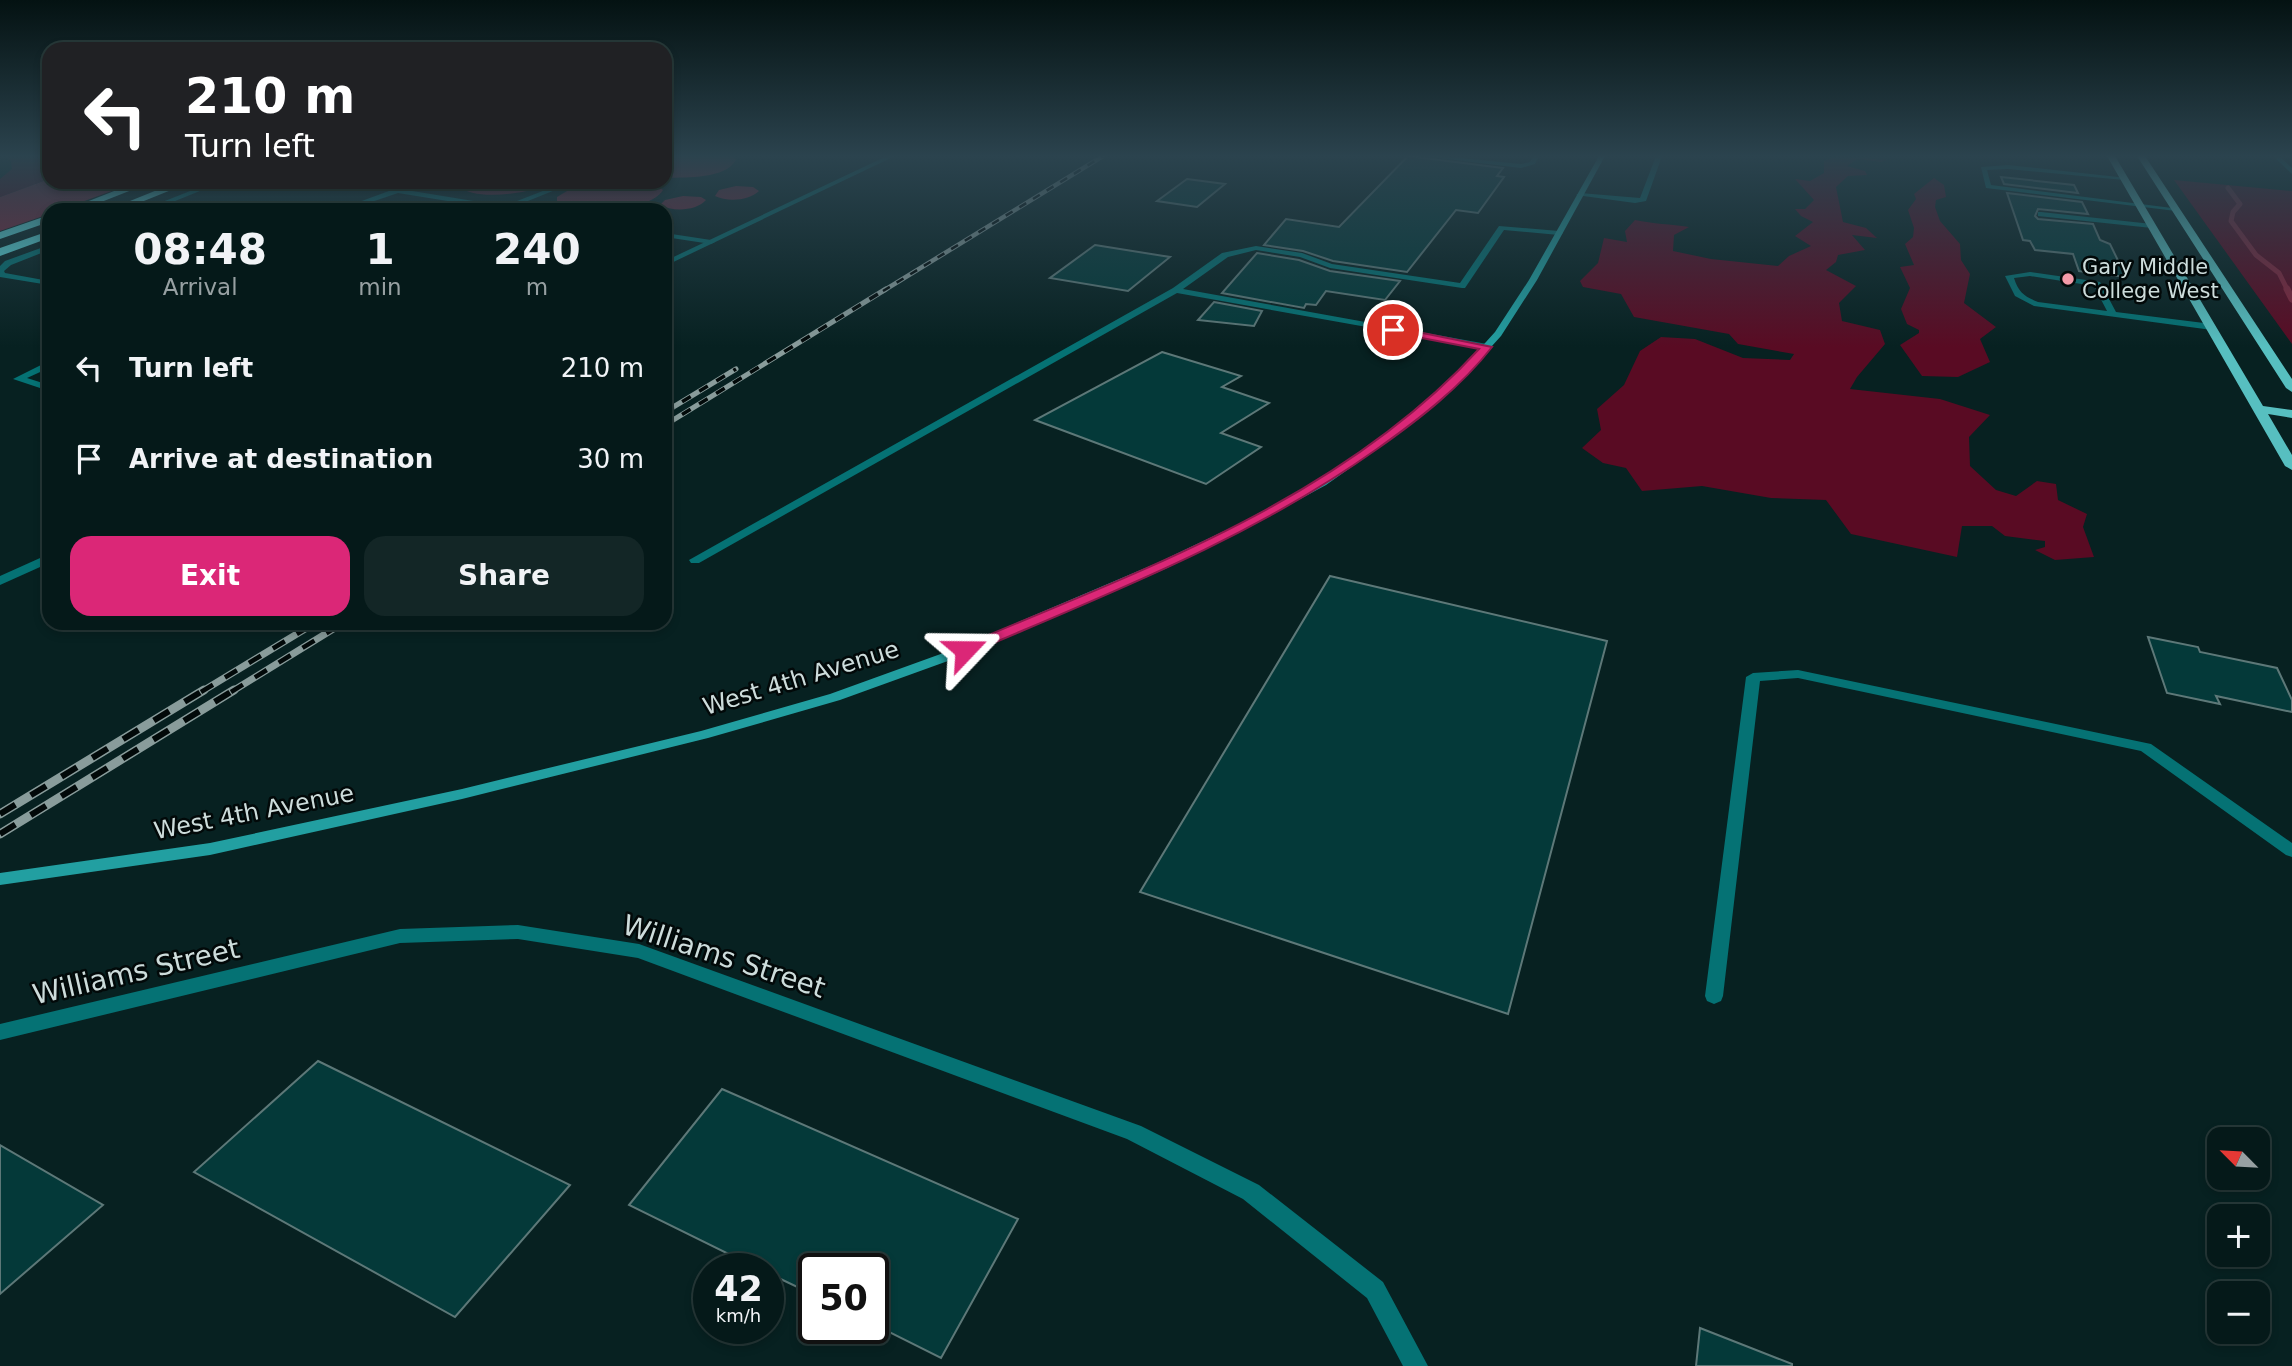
<!DOCTYPE html>
<html lang="en">
<head>
<meta charset="utf-8">
<style>
	body { margin:0; font-family:"DejaVu Sans",sans-serif; background:#132626; color:#f1f3f6; height:100vh; display:flex; flex-direction:column; font-size:26px; white-space:nowrap }
	* { box-sizing:border-box; margin:0 }
	p { font-size:23px; color:#97a0a2 }
	.icon { flex:none; width:38px; height:38px; fill:none; stroke:currentColor; stroke-width:2; stroke-linecap:round; stroke-linejoin:round }
	.map { position:relative; flex:1; overflow:hidden }
	.side { position:absolute; left:42px; top:203px; width:630px; height:427px; display:flex; flex-direction:column; background:#051919; border-radius:21px; box-shadow:0 4px 10px #0003,0 0 0 2px #263838 }
	.side>* { flex:none }
	.banner { position:absolute; left:42px; top:42px; width:630px; height:147px; border-radius:21px; box-shadow:0 4px 10px #0003,0 0 0 2px #263838; background:#202124; color:#fff; overflow:hidden }
	.needle { width:46px; rotate:294deg }
	.fabs { position:absolute; left:2207px; top:1127px; display:grid; gap:14px }
	.fabs a { display:grid; place-items:center; width:63px; height:63px; border-radius:14px; background:#051919; box-shadow:0 4px 10px #0003,0 0 0 2px #263838; font-size:35px }
	.speed { position:absolute; left:693px; top:1253px; display:flex; gap:14px; font-size:35px; font-weight:700; text-align:center }
	.speed>* { display:grid; place-content:center; width:91px; height:91px; border-radius:50%; background:#051919; box-shadow:0 4px 10px #0003,0 0 0 2px #263838; line-height:1 }
	.speed small { font-size:18px; font-weight:400 }
	.speed .limit { border:4px solid #111; border-radius:10px; background:#fff; color:#111 }
	.pin { position:absolute; display:grid; place-items:center; width:60px; height:60px; color:#fff; margin:-30px; border:4px solid #fff; border-radius:50%; box-shadow:0 2px 7px #0007 }
	.me { position:absolute; width:77px; margin:-38px; rotate:67deg; stroke-linejoin:round; filter:drop-shadow(0 0 5px #0008) }
	.turn { display:flex; align-items:center; gap:24px; height:147px; padding:0 28px; font-size:32px }
	.turn .icon { width:91px; height:91px; stroke-width:2.5 }
	.turn b { display:block; font-size:49px; line-height:60px }
	.eta { display:flex; justify-content:space-evenly; align-items:center; height:119px; text-align:center }
	.eta b { font-size:42px; font-weight:800; line-height:49px }
	.action { display:flex; gap:14px; margin-top:auto; padding:14px 28px }
	.action a { flex:1; height:80px; border-radius:21px; background:#db2777; color:#fff; font-size:28px; font-weight:800; line-height:80px; text-align:center }
	.action a+a { background:#132626; color:#f1f3f6 }
	ul { padding:0; list-style:none }
	li { display:flex; align-items:center; gap:21px; height:91px; padding:0 28px }
	li div { flex:1 }
	li b { display:block; font-size:26px }
	li em { font-style:normal }
	.map>svg:first-child { display:block }
	.green { fill:#590b23 }
	.water { fill:#82253d }
	.lines { fill:none; stroke-linecap:round; stroke-linejoin:round }
	.stream-far1 { stroke:#82253d; stroke-width:5 }
	.stream { stroke:#82253d; stroke-width:7 }
	.building { fill:#043939; stroke:#5d7878; stroke-width:2 }
	.lane { fill:#057274; fill-rule:evenodd }
	.street { fill:#057274; fill-rule:evenodd }
	.secondary { fill:#229fa1; fill-rule:evenodd }
	.primary { fill:#57bfc0; fill-rule:evenodd }
	.highway { fill:#5fdfe1; fill-rule:evenodd }
	.rail-far3-casing { stroke:#899c9b; stroke-width:4.5 }
	.rail-far2-casing { stroke:#899c9b; stroke-width:5 }
	.rail-far1-casing { stroke:#899c9b; stroke-width:7 }
	.rail-casing { stroke:#899c9b; stroke-width:9 }
	.rail-far3 { stroke:#020909; stroke-width:2.5; stroke-dasharray:8; stroke-linecap:butt }
	.rail-far2 { stroke:#020909; stroke-width:3.5; stroke-dasharray:10; stroke-linecap:butt }
	.rail-far1 { stroke:#020909; stroke-width:4.5; stroke-dasharray:14; stroke-linecap:butt }
	.rail { stroke:#020909; stroke-width:6; stroke-dasharray:18; stroke-linecap:butt }
	.route { fill:#db2777; stroke:#8e194d; stroke-width:2 }
	.poi-dot { fill:#f39aa8; stroke:#020909; stroke-width:2.5 }
	.labels { text-anchor:middle; stroke-width:5; stroke-linejoin:round; paint-order:stroke }
	.far-poi-label { font-size:21px; fill:#cddcdb; stroke:#020909; text-anchor:start }
	.street-label { font-size:24px; fill:#cddcdb; stroke:#020909 }
	.near-street-label { font-size:28px; fill:#cddcdb; stroke:#020909 }
</style>
</head>
<body>
<div class="map">
<svg width="2292" height="1366" viewBox="0 0 2292 1366">
	<rect width="100%" height="100%" fill="#072121"/>
	<path class="green" d="M6 156H49V179L0 197V179L12 169 11 161Z
		M1838 156 1887 160 1881 162 1857 159 1847 166 1865 171 1867 175 1848 176 1836 187 1843 222 1866 228 1877 238 1852 235 1865 250 1838 255 1836 262 1826 270 1856 286 1839 303 1842 321 1880 330 1885 344 1857 377 1850 389 1940 399 1990 415 1969 437 1970 466 1996 490 2016 496 2037 481 2056 484 2058 500 2087 514 2083 527 2094 557 2055 560 2035 550 2045 547V541L2005 536 1992 526H1962L1957 557 1851 534 1826 500 1771 498 1702 486 1642 491 1626 468 1603 463 1582 448 1601 430 1597 409 1624 385 1640 351 1661 337 1695 339 1743 358 1790 360 1794 354 1738 344 1729 334 1634 317 1621 294 1583 287 1580 281 1598 263 1604 238 1627 242 1625 231 1635 220C1653 224 1671 224 1689 227L1674 235 1673 251 1711 259 1778 266 1789 256 1811 246 1795 236 1813 222 1801 216 1795 209H1805L1814 200 1795 179 1810 181 1824 173V161Z
		M1934 178 1944 185 1946 197 1936 200 1935 207 1940 221 1960 244 1961 260 1970 274 1964 303 1996 327 1980 339 1990 362 1958 377 1922 376 1900 345 1919 333V330L1907 324 1901 309 1910 288 1900 267 1914 265 1905 244 1913 237 1914 228 1908 210 1916 199 1914 194Z
		M2174 180 2292 191V344Z"/>
	<path class="water" d="M665 156H733L736 160C725 179 687 177 667 178L665 177Z
		M49 179V182H136L60 210H49V214L0 231V197Z
		M459 182H556C535 192 477 203 458 186Z
		M596 182H653L663 190C650 212 575 217 557 202V197L574 187Z
		M736 186 753 187 759 191C749 201 727 202 715 196L719 190Z
		M683 196 701 197 706 200C696 211 673 212 660 205L665 200Z"/>
	<g class="lines">
		<path class="stream-far1" d="M2228 188 2240 204 2233 212 2231 221 2256 255 2279 273 2288 291"/>
		<path class="stream" d="M2287 289 2292 299"/>
	</g>
	<path class="building" d="M1408 156 1503 168 1497 176 1504 177 1478 213 1456 210 1407 272 1333 261 1303 251 1264 245 1286 219 1339 227Z
		M2001 177 2074 185 2078 193 2004 184Z
		M1187 179 1225 184 1197 207 1157 201Z
		M2007 193 2082 202 2088 214 2038 209 2035 216 2038 219 2093 224 2100 240 2110 244 2126 277 2079 271 2073 254 2035 250 2030 241 2023 240Z
		M1095 245 1170 257 1128 291 1050 278Z
		M1257 253 1299 260 1330 271 1400 281 1385 300 1326 291 1316 305 1306 304 1304 308 1222 293Z
		M1214 302 1262 311 1254 326 1198 320Z
		M1162 352 1241 376 1222 387 1269 403 1221 433 1261 447 1206 484 1035 420Z
		M1330 576 1607 641 1508 1014 1140 892Z
		M2148 637 2198 647 2200 652 2277 668 2292 700V712L2216 696 2220 704 2167 693Z
		M318 1061 570 1185 455 1317 194 1172Z
		M722 1089 1018 1219 941 1358 873 1324V1269H814V1295L768 1273V1269H759L629 1205Z
		M0 1145 103 1205 0 1294Z
		M1700 1328 1792 1364V1366H1696Z"/>
	<g class="lines">
		<path class="lane" d="M1422 156H1441L1521 164 1530 162 1533 156H1539L1535 164 1521 168Z
			M1656 156H1662L1646 201 1635 203 1576 195 1580 193 1640 198Z
			M2273 156H2279L2292 168V174Z
			M2008 165 2127 178 2124 180 2008 169 1987 170 1991 185 2180 209 2176 211 1986 188 1981 167Z
			M213 182H222L153 210H142Z
			M343 182C359 182 385 190 398 188 408 186 415 182 425 182L406 190 504 206 566 182H575L513 207 520 210H503L398 193 348 210H337L389 191Z
			M2041 212 2152 224 2156 226 2152 228 2038 216V212Z
			M1499 226 1559 231 1563 233 1559 235 1504 230 1465 288H1462L1330 268 1300 257 1256 250 1228 257 1183 289 1487 344 1492 347 1490 349 1177 293 699 563H691L689 560 1173 288 1222 253 1256 246 1302 253 1332 264 1460 283Z
			M665 233 711 240 715 242 711 244 665 237Z
			M49 245V250L11 265 4 271 5 273 49 281V285L0 277V266L5 261Z
			M2030 272 2100 282 2116 312 2212 324 2216 327 2212 330 2034 306 2015 296 2005 276ZM2030 276 2094 286 2107 311 2038 302C2025 297 2018 292 2014 278Z
			M49 361V368L27 378 49 385V391L13 379Z
			M1798 670 2151 744 2292 843V857L2286 855 2141 751 1798 678 1760 681 1723 996 1721 1001 1714 1004 1707 1001 1705 996 1746 677 1753 673Z"/>
		<path class="street" d="M887 156H895L665 266V261Z
			M49 554V563L0 585V576Z
			M518 925 639 944 1141 1126 1259 1185 1383 1282 1428 1366H1403L1367 1298 1243 1199 1127 1139 638 958 518 939 400 943 0 1040V1024L400 929Z"/>
		<path class="secondary" d="M1599 156H1605L1537 280 1501 336 1464 377 1405 429 1326 485 1245 529 1165 569 970 653 840 700 708 738 462 799 210 855 0 885V873L210 843 462 789 701 731 830 694 960 647 1157 563 1237 525 1318 481 1397 425 1458 373 1495 332 1529 280Z"/>
		<path class="primary" d="M2107 156H2115L2263 406 2292 410V418L2268 414 2292 455V470L2285 466Z
			M2137 156H2145L2292 379V392L2286 388Z"/>
		<path class="highway" d="M137 182H152L81 210H66Z
			M177 182H191L134 205 125 203Z
			M49 215V222L0 239V232Z
			M49 231V238L0 256V248Z"/>
		<g class="rail-far3-casing">
			<path id="rail-far3" d="M883 291 1103 156"/>
		</g>
		<g class="rail-far2-casing">
			<path id="rail-far2" d="M665 412 736 369
				M665 425 886 289"/>
		</g>
		<g class="rail-far1-casing">
			<path id="rail-far1" d="M201 692 315 623
				M231 692 343 623"/>
		</g>
		<g class="rail-casing">
			<path id="rail" d="M0 814 204 690
				M0 834 234 690"/>
		</g>
		<use href="#rail-far3" class="rail-far3"/>
		<use href="#rail-far2" class="rail-far2"/>
		<use href="#rail-far1" class="rail-far1"/>
		<use href="#rail" class="rail"/>
	</g>
	<linearGradient id="sky" x2="0" y2="1"><stop stop-color="#041212"/><stop offset="0.45" stop-color="#2b434e"/><stop offset="1" stop-color="#2b434e" stop-opacity="0"/></linearGradient>
	<rect width="2292" height="347" fill="url(#sky)"/>
	<path class="route" d="M1393 327 1492 347C1461 387 1418 420 1377 449 1252 538 1110 593 970 653H960L957 650 960 647C1142 570 1342 499 1479 349L1390 332V328Z"/>
	<circle class="poi-dot" cx="2068" cy="279" r="7"/>
	<g class="labels">
		<g class="far-poi-label">
			<text x="2082" y="274">Gary Middle<tspan x="2082" dy="24">College West</tspan></text>
		</g>
		<g class="street-label">
			<text transform="translate(801 678) rotate(-17)" y="8">West 4th Avenue</text>
			<text transform="translate(254 812) rotate(-11)" y="8">West 4th Avenue</text>
		</g>
		<g class="near-street-label">
			<text transform="translate(724 956) rotate(18)" y="10">Williams Street</text>
			<text transform="translate(136 971) rotate(-13)" y="10">Williams Street</text>
		</g>
	</g>
</svg>
<div class="fabs">
<a><svg class="needle" viewBox="-14 -14 28 28"><path d="M0-13l5 13h-10z" fill="#e53935"/><path d="M0 13l5-13h-10z" fill="#97a0a2"/></svg></a>
<a>+</a>
<a>−</a>
</div>
<div class="speed"><div>42<small>km/h</small></div><div class="limit">50</div></div>
<div class="pin" style="left:1393px;top:330px;background:#d93025"><svg class="icon" aria-label="arrive" viewBox="0 0 24 24"><path d="M6 21V4h12l-3 4 3 4H6"/></svg></div>
<svg class="me" style="left:965px;top:650px" viewBox="-20 -20 40 40"><path d="M0-17L14 15 0 8-14 15z" fill="#db2777" stroke="#fff" stroke-width="4"/></svg>
<div class="banner">
<div class="turn"><svg class="icon" aria-label="left" viewBox="0 0 24 24"><path d="M17 20v-9H6M10 6l-5 5 5 5"/></svg><div><b>210 m</b>Turn left</div></div>
</div>
<section class="side">
<div class="eta">
<div><b>08:48</b><p>Arrival</p></div>
<div><b>1</b><p>min</p></div>
<div><b>240</b><p>m</p></div>
</div>
<ul>
<li><svg class="icon" aria-label="left" viewBox="0 0 24 24"><path d="M17 20v-9H6M10 6l-5 5 5 5"/></svg><div><b>Turn left</b></div><em>210 m</em></li>
<li><svg class="icon" aria-label="arrive" viewBox="0 0 24 24"><path d="M6 21V4h12l-3 4 3 4H6"/></svg><div><b>Arrive at destination</b></div><em>30 m</em></li>
</ul>
<div class="action"><a>Exit</a><a>Share</a></div>
</section>
</div>
</body>
</html>
